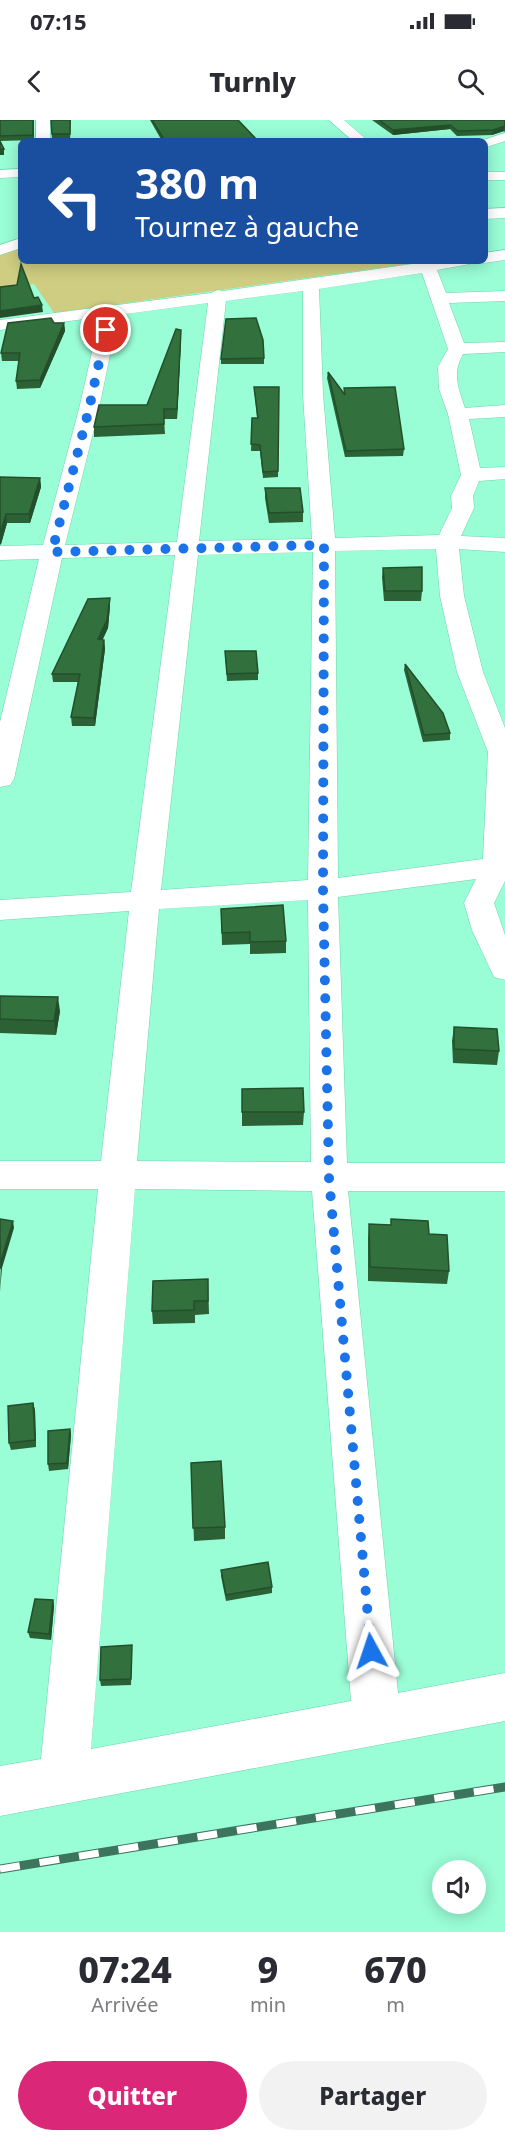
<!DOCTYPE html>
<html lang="fr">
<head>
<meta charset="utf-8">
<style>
	body { margin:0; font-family:"Noto Sans",sans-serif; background:#f2f2f3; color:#2b2b33; height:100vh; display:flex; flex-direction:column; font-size:22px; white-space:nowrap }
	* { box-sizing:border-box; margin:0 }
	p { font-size:20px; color:#7c7c81 }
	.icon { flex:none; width:33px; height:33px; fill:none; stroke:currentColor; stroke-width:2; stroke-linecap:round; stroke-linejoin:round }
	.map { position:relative; height:1812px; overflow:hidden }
	.sheet { display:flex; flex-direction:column; background:#fff; flex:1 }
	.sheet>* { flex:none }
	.top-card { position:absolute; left:18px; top:18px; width:470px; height:126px; border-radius:9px; box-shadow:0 3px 15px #0003; background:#1a4fa0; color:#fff; overflow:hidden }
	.fabs { position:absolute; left:432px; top:1740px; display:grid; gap:12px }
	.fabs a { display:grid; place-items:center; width:54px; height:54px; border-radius:50%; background:#fff; box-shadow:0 3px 15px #0003; font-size:30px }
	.pin { position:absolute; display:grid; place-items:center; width:51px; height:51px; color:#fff; margin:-26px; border:3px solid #fff; border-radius:50%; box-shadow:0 2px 6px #0007 }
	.me { position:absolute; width:66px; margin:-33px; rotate:355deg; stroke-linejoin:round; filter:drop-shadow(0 0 4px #0008) }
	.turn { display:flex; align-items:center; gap:21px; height:126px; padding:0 18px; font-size:27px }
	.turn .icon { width:78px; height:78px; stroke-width:2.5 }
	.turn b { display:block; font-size:42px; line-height:51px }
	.eta { display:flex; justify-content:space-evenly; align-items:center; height:102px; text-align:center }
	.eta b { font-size:36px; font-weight:800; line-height:42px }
	.button { display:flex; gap:12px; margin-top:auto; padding:12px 18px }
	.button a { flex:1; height:69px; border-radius:36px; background:#db2777; color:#fff; font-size:24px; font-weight:800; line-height:69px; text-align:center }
	.button a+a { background:#f2f2f3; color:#2b2b33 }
	.status { display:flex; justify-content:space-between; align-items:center; height:42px; padding:0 30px; background:#fff; direction:ltr }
	.status svg { height:16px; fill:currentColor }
	header { display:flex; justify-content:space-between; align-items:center; height:78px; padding:0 18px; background:#fff; font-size:27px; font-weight:800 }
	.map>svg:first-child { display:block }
	.green { fill:#cecd81 }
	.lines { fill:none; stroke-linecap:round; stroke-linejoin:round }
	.street-casing { stroke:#6fd3af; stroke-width:1 }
	.street { fill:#fff; fill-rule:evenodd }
	.rail-casing { stroke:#3c745e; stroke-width:9 }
	.rail { stroke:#fff; stroke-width:7; stroke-dasharray:20; stroke-linecap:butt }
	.wall { fill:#2b6134 }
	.shaded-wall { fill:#234f2b }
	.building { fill:#32713d; stroke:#234f2b; stroke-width:1.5 }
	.route { stroke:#1a73e8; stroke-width:10; stroke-dasharray:0 18 }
</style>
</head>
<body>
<div class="status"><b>07:15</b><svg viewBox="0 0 49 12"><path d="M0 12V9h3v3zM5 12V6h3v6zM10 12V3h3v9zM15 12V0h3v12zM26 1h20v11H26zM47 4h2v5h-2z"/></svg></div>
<header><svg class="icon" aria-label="back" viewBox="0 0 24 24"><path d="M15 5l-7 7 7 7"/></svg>Turnly<svg class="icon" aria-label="search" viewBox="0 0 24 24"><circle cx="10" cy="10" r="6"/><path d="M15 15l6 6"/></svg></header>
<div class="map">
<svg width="505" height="1812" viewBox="0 0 505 1812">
	<rect width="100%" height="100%" fill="#99fdd6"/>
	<path class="green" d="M21 125V141H430L54 193 34 164 15 167 0 173V132Z"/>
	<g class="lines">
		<g class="street-casing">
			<path id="street" d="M0 0H19L12 4H0Z
				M36 0H50V21H36Z
				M329 0H344L368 21H353Z
				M505 13V21L484 28V21H480Z
				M21 49V57L0 58V50Z
				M484 52H505V60H484Z
				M505 88V98L484 99V89Z
				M21 118V128L0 135V125Z
				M505 130V140L484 143 478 141H484V133Z
				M418 141H472L470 144 437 150 446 173 505 171V181L449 183 464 223 505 222V232L463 234C452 254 458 267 465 288L505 285V297L469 299 480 348 505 347V359L479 361 473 376 474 388 461 416 505 418V432L459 429 464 476 483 552 505 608V761L494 783 505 815V860L494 857 472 810 464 783 476 759 338 777 347 1043H505V1071H348L398 1573 505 1553V1601L0 1696V1646L41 1639 98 1069H0V1041H101L129 791 0 800V780L131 772 175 435 62 438 14 659 10 665 0 667V602L39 439 0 440V426L43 425 79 289 100 197 0 210V200L211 173 218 170 223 171 419 143ZM422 153 448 229 438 247 439 269 448 294 461 355 451 376 452 388 439 415 335 418 323 274 319 169ZM303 171V274L312 419 199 421 226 181ZM208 183 177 422 65 425 99 289 118 195ZM436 429 440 476 457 552 488 632 483 739 338 758 335 431ZM313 432 308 760 161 770 198 435ZM308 780 311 1042 137 1041 159 789ZM135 1069 312 1071 351 1581 91 1629Z"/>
		</g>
		<use href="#street" class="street"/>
		<g class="rail-casing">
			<path id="rail" d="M0 1749 505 1667"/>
		</g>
		<use href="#rail" class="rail"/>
	</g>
	<path class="wall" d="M0 0H34V20L0 21 4 35H0Z
		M51 0H71L70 20H52Z
		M150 0H238L258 21H162Z
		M372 0H505V12L504 11 492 15 457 16 450 9 393 15Z
		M54 203H64L65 211 40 268 17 269 16 261 19 241H2L1 233Z
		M181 219 177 299H164L165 314 94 317V307L147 285Z
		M264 238V244H221V239Z
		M328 252 344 273V268L404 329 403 336 345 337 327 258Z
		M254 267H279L278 357 263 358 260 331H251L252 298H257Z
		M0 357 40 358 41 367 30 403H7L1 424Z
		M265 368 303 392V402L269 403 265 378Z
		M383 448 422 471 421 481H384L382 457Z
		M110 486 108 508 102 520H104L105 529 95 606H72L71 597 78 562H53L52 554Z
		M225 531 258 553V560L227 561Z
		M405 544 450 613V620L423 622 404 550Z
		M221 789 286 821V833L250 834V824L222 825Z
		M0 876 60 891 56 915 0 913Z
		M454 907 499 931 497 945 453 943 452 921Z
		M242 969 304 992 303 1005 242 1006Z
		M369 1104 429 1114 449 1151 447 1164 368 1161V1118Z
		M208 1159 209 1194 195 1195V1203L153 1204 152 1191Z
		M33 1283 35 1290 36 1327 11 1330 9 1323Z
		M70 1309 71 1315 68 1349 49 1351 48 1344Z
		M191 1343 225 1407V1419L194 1421Z
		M221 1450 272 1467V1473L226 1481 221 1456Z
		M53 1480 54 1486 51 1520 30 1518 28 1512Z
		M132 1531 131 1565 101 1566 100 1560Z"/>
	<path class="shaded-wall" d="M450 5V9L393 15V10Z
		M505 6 504 11 492 15 493 10Z
		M0 29H4V35H0Z
		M42 185 43 192 0 198V191Z
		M64 203 65 211 40 268V260Z
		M181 210V219L177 299V289Z
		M40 358 41 367 30 403 29 394Z
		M6 394 7 403 1 424 0 425V414Z
		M110 478V486L108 508 99 528 98 519Z
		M104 520 105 529 95 606 94 598Z
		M58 877 60 891 56 915 54 901Z
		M13 1101 14 1108 2 1148 0 1172 1 1141Z
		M33 1283 35 1290 36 1327 35 1320Z
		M70 1309 71 1315 68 1349 67 1343Z
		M53 1480 54 1486 51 1520 49 1514Z"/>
	<path class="building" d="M0 0H33V15L0 16Z
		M51 0H70V14H52Z
		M152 0H238L258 21H165Z
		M379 0H505V6L493 10 458 11 450 5 393 10Z
		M0 21 4 29H0Z
		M21 144 34 178 38 177 42 185 0 191V167L17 165Z
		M51 198 54 203H64L40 260 16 261 20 233H1L8 203Z
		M256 198 263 220 264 238 221 239 226 199Z
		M176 209 181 210 177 289H164V304L94 307 99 285H147Z
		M328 252 345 275 344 268 395 267 404 329 346 331Z
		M254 267H279L278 351 263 352 260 325 251 324 252 298H258Z
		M0 357 40 358 29 394H6L0 414Z
		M265 368H300L303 392 269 393Z
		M422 447V471H385L383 448Z
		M110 478 107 500 98 519 104 520 94 598 71 597 80 554H52L88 479Z
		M225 531H256L258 553 227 554Z
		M405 544 443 593 450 613 424 615Z
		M283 785 286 821 250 822V812L222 813 221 789Z
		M0 876 58 877 54 901 0 899Z
		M454 907 497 909 499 931 454 929Z
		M303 968 304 992H242V969Z
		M0 1099 13 1101 1 1141 0 1149Z
		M391 1099 428 1101 429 1114 447 1115 449 1151 370 1147 369 1104 391 1105Z
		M208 1159V1181H194V1190L152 1191 153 1161Z
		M33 1283 35 1320 9 1323 8 1286Z
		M70 1309 67 1343 48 1344V1311Z
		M221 1341 225 1407 193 1408 191 1343Z
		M268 1442 272 1467 226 1475 221 1450Z
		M35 1479 53 1480 49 1514 28 1512Z
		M132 1525 131 1559 100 1560 101 1527Z"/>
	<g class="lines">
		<path class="route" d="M106 210 89 289 52 432 324 425 323 769 329 1058 371 1531"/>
	</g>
</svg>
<div class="fabs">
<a><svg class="icon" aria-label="sound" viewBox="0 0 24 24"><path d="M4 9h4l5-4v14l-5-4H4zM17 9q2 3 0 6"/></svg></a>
</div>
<div class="pin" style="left:106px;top:210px;background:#d93025"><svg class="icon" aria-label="arrive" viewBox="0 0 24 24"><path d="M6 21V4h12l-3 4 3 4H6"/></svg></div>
<svg class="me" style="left:371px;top:1531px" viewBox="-20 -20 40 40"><path d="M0-17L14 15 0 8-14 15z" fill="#1a73e8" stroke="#fff" stroke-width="4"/></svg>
<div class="top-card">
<div class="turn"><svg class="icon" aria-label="left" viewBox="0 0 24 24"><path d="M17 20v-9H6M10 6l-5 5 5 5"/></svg><div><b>380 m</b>Tournez à gauche</div></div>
</div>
</div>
<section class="sheet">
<div class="eta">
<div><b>07:24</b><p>Arrivée</p></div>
<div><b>9</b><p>min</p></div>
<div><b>670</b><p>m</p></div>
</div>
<div class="button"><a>Quitter</a><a>Partager</a></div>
</section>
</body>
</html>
